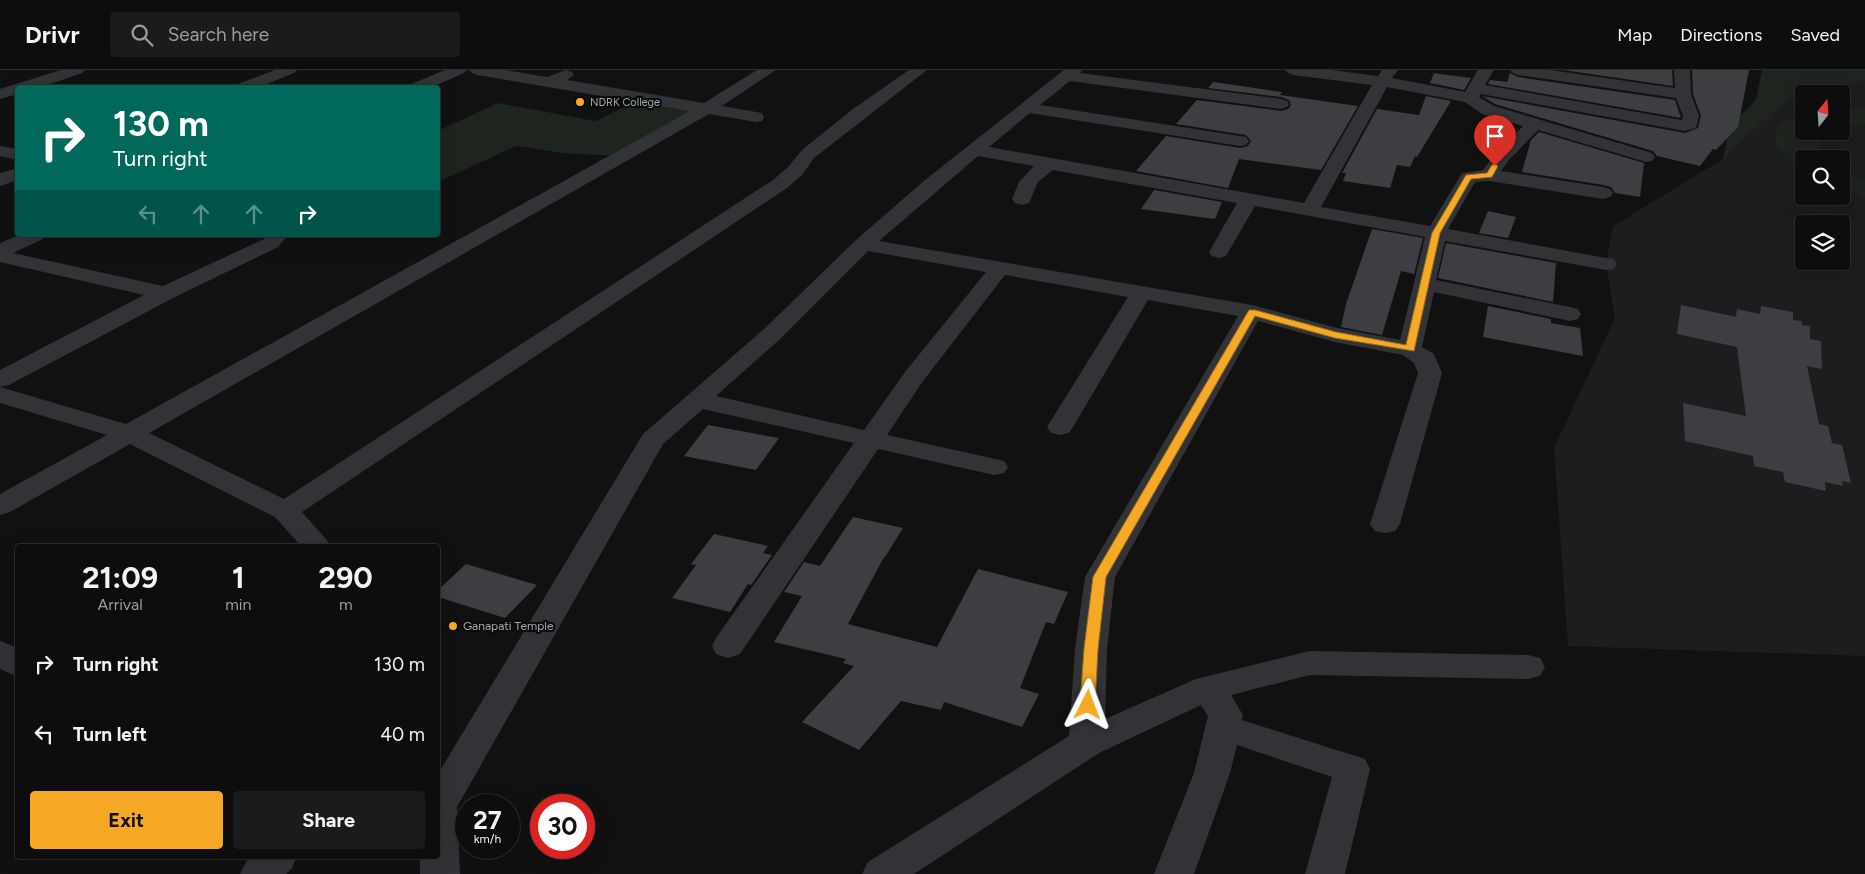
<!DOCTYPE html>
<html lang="en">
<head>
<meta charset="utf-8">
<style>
	body { margin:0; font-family:Figtree,sans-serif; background:#1b1b1c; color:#f1f3f6; height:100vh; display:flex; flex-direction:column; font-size:19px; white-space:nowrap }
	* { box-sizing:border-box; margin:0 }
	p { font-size:16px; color:#9a9c9e }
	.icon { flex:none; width:28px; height:28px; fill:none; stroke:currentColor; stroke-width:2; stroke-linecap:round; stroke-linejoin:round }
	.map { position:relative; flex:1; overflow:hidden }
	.drawer { position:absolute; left:15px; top:474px; width:425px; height:315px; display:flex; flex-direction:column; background:#0d0d0e; border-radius:5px; box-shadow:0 5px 20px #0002,0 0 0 1px #2d2d2e }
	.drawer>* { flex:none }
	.top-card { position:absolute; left:15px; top:15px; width:425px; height:152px; border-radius:5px; box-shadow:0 5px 20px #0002,0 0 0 1px #2d2d2e; background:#00695c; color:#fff; overflow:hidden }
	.needle { width:32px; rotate:17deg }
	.tools { position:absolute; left:1795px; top:15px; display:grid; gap:10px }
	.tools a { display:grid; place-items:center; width:55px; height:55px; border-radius:5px; background:#0d0d0e; box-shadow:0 5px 20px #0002,0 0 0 1px #2d2d2e; font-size:25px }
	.speed { position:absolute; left:455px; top:724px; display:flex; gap:10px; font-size:25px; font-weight:700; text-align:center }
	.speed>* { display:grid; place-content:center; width:65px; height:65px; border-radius:50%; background:#0d0d0e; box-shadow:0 5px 20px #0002,0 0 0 1px #2d2d2e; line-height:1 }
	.speed small { font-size:12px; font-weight:400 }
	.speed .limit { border:8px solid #d22; background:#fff; color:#111 }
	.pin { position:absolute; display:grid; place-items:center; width:42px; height:42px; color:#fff; margin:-51px -21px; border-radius:50% 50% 50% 0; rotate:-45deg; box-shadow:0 0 5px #0007 }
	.pin .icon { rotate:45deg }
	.me { position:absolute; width:55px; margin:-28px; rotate:3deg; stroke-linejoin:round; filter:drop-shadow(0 0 4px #0008) }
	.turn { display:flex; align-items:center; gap:18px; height:105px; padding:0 15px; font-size:22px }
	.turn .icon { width:65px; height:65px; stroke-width:2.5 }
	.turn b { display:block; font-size:35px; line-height:42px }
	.lanes { display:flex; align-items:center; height:48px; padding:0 15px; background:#0003; justify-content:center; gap:25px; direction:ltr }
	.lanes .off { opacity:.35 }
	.eta { display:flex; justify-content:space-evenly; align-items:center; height:85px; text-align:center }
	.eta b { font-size:30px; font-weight:700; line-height:35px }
	.action { display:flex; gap:10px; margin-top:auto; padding:10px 15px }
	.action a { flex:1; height:58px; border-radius:5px; background:#f5a926; color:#111; font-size:20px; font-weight:700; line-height:58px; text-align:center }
	.action a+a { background:#1b1b1c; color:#f1f3f6 }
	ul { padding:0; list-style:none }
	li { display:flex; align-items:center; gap:15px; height:70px; padding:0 15px }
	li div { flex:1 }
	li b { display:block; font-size:19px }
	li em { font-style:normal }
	header { display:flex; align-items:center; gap:30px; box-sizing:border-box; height:70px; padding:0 25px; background:#0d0d0e; border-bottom:1px solid #2d2d2e }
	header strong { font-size:24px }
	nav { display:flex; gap:28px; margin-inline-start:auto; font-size:18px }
	.search { width:350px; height:45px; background:#1b1b1c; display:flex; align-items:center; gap:12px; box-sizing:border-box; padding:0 18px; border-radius:5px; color:#9a9c9e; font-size:19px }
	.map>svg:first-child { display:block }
	.built { fill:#1d1d1f; fill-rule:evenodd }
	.green { fill:#1d251e }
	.building { fill:#3d3e42 }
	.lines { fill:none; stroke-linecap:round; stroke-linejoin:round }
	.minor { fill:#323337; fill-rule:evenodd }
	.route { fill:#f5a926; stroke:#9f6e19 }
	.poi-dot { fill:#f5a926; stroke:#0c0c0d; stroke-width:2 }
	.labels { text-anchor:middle; stroke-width:4.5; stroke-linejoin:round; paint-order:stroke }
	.far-poi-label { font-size:11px; fill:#a2a8b3; stroke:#0c0c0d; text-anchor:start }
	.poi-label { font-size:12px; fill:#a2a8b3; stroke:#0c0c0d; text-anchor:start }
</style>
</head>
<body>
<header>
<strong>Drivr</strong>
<div class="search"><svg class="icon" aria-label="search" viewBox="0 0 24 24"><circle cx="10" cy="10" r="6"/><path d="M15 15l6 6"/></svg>Search here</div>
<nav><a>Map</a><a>Directions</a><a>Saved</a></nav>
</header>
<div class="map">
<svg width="1865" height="804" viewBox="0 0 1865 804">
	<rect width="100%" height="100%" fill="#111112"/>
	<path class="built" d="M1762 0H1865V586L1568 576 1554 378 1615 248 1606 194 1613 156 1723 89 1730 57 1756 30ZM1804 24H1841V61H1804ZM1804 89H1841V126H1804ZM1804 154H1841V191H1804Z"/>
	<path class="green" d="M1762 0H1865V11L1808 20 1774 41 1723 89 1730 57 1756 30Z
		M638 31 695 40 618 86 563 83 516 76 438 112V61L498 33 595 51Z
		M1841 39H1865V54L1841 57Z
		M1804 43V61H1829L1820 70 1823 83 1828 89H1804V101L1792 94 1776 76V60L1786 50Z
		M1841 102 1865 111V129L1841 119Z"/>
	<path class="building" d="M1563 0H1672L1673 16Z
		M1692 0H1749L1738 57 1716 80 1713 79 1700 96 1657 86 1653 81 1495 34 1482 26 1685 63 1698 58 1701 46 1693 24Z
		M1434 3 1440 4 1471 8 1464 20 1430 13Z
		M1510 3 1518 7 1675 30 1681 48 1488 14 1490 10 1507 12Z
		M1213 12 1282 22 1280 25 1358 36 1321 100 1239 89 1228 118 1136 101 1166 66 1240 78 1248 76 1251 71 1246 65 1176 54 1197 30 1281 41 1288 39 1291 35 1289 30 1281 27 1208 18Z
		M1426 26 1451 31 1417 87 1415 86 1410 97 1397 95 1390 118 1343 111 1346 103H1342L1377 39 1419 45Z
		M1539 62 1644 93 1640 127 1615 123 1611 117 1603 115 1522 102 1531 70Z
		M1154 120 1222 132 1215 149 1141 139Z
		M1488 141 1516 147 1508 168 1479 163Z
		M1372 159 1423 168 1414 204 1401 201 1382 265 1341 257 1346 234Z
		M1446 173 1556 193 1553 232 1438 208Z
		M1681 235 1736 247 1737 239 1760 244 1761 236 1793 242V250L1802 251V255L1810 256V269L1821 271 1822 299 1807 296 1819 354 1828 356 1832 373 1842 375 1851 413 1842 411 1843 416 1825 412 1826 421 1785 412 1783 402 1754 396 1753 386 1685 371 1683 333 1746 346 1737 277 1677 264Z
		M1488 236 1551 249V253L1580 258 1583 286 1483 267Z
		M708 355 779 368 756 400 684 386Z
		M853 447 903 458 885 487H884L848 554 937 577 978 499 1068 522 1054 554 1046 552 1020 618 1039 624 1022 657 944 632 941 640 901 631 859 680 802 652 854 596 843 593 846 589 774 572 802 526 784 522 804 492 820 496Z
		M714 464 768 476 763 483 772 485 751 515 748 514 730 542 672 528 696 495 691 494Z
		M466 494 537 515 505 548 438 527V520Z"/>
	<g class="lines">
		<path class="minor" d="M61 0H85L82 3 39 18H18V24L0 29V19Z
			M275 0H297L294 3 257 18H233L235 15Z
			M445 0H467L464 3 430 18H407L409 15Z
			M469 0H505L547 7 566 0 572 2 574 5 567 10 704 33 757 0H776L722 36 762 43 764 47 762 51 756 52 709 44 149 363 284 429 773 110 788 97 802 80 853 39 909 0H927L814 88 802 105 787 118 302 442 332 476H301L275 447 130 374 10 442 0 445V424L107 365 0 333V317L126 354 690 41 477 5 472 3Z
			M1064 0H1082L1080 3 1281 29 1287 31 1289 34 1287 37 1281 39 1070 11 1040 35 1240 66 1246 67 1249 71 1246 75 1240 76 1030 43 989 77 1304 133 1372 15 1293 5 1288 3 1285 0H1331L1378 6 1382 0H1398L1392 8 1465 22 1478 0H1494L1485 15 1682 50 1683 46 1676 28 1518 5 1513 3 1510 0H1550L1675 18 1674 0H1690L1691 24 1699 46 1696 58 1685 61 1481 24 1479 27 1494 36 1652 83 1655 87 1652 91 1646 92 1538 60 1508 91 1501 101 1603 117 1610 119 1613 123 1610 127 1603 129 1489 111 1475 112 1448 159 1606 188 1614 189 1617 194 1614 199 1606 200 1445 171 1436 210 1570 237 1578 239 1581 244 1578 249 1570 251 1434 222 1422 277 1434 284 1442 303 1400 454 1395 461 1385 463 1375 461 1370 454 1418 303 1414 293 1403 285 1335 272 1258 251 1115 507 1107 579 1105 649 1196 609 1310 581 1528 585 1540 588 1545 597 1540 606 1528 609 1310 605 1231 625 1243 645 1242 650 1365 689 1370 699 1345 804H1305L1332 707 1237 675 1230 703 1194 804H1154L1194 703 1208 646 1201 635 1099 683 914 804H862L868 792 1069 666 1075 579 1085 507 1238 246 1148 230 1073 357 1069 363 1060 365 1051 363 1047 357 1128 227 1005 205 923 311 887 365 1004 391 1008 397 1004 403 994 405 878 379 740 584 728 588 716 584 712 576 716 568 854 373 703 339 663 374 457 737 460 804H420V786H438V704L643 364 763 260 856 170 925 110ZM1387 17 1465 32 1482 44 1523 56 1496 83 1483 100 1462 103 1430 156 1321 137ZM978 86 1034 96 1019 112 1012 129 1015 133 1022 135 1029 133 1038 112 1053 100 1237 133 1209 182 1212 186 1219 188 1226 186 1255 136 1425 167 1400 270 1337 258 1252 235 879 171ZM868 181 986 202 905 302 864 360 716 326 779 270Z
			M0 76 18 79V90L0 86Z
			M18 98V110L0 116V103Z
			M19 165H46L43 169 13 183 163 216 264 169 267 165H288L278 177 173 228 9 315 0 317V300L144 225 0 192V173Z
			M0 571 18 578V607L0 599Z
			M252 786H297L292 798 286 804H240L246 792Z"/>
	</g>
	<path class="route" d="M1495 94 1498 96 1492 107 1471 109 1440 163 1414 281 1335 268 1255 246 1106 507 1098 579 1095 635 1093 639 1088 640 1083 639 1080 635 1084 579 1093 507 1249 240H1255L1336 262 1406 275 1432 163 1466 105 1487 103 1492 95Z"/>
	<g class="poi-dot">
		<circle cx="580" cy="32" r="5"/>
		<circle cx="453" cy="556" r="5"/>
	</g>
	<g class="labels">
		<g class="far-poi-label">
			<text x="590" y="36">NDRK College</text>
		</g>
		<g class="poi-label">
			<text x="463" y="560">Ganapati Temple</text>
		</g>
	</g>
</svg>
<div class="tools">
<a><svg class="needle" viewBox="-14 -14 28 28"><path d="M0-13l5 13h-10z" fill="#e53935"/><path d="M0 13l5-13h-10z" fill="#9a9c9e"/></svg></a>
<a><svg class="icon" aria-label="search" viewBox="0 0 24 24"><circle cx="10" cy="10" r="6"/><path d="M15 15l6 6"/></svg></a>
<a><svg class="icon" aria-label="layers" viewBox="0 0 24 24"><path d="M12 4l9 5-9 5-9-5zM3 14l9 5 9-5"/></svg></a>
</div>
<div class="speed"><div>27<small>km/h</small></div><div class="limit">30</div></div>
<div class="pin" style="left:1495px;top:96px;background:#d93025"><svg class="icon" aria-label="arrive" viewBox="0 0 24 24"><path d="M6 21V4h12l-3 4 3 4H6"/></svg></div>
<svg class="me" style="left:1088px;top:635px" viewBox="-20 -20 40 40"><path d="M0-17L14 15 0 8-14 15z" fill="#f5a926" stroke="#fff" stroke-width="4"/></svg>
<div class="top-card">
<div class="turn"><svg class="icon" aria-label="right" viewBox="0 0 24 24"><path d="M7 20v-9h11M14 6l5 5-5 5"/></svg><div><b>130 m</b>Turn right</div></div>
<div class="lanes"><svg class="icon off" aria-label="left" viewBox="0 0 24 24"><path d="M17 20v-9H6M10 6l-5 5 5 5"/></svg><svg class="icon off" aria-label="ahead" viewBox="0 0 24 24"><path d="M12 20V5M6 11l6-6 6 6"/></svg><svg class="icon off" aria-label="ahead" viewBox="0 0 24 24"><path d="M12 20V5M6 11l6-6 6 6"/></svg><svg class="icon" aria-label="right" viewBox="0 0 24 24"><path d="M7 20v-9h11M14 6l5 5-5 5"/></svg></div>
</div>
<section class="drawer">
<div class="eta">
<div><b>21:09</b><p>Arrival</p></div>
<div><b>1</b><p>min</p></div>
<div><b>290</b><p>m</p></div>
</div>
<ul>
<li><svg class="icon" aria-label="right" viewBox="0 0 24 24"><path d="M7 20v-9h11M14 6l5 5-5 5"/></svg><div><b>Turn right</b></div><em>130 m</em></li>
<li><svg class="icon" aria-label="left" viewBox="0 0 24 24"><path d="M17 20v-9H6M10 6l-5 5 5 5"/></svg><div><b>Turn left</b></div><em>40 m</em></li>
</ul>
<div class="action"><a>Exit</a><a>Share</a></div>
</section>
</div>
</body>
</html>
